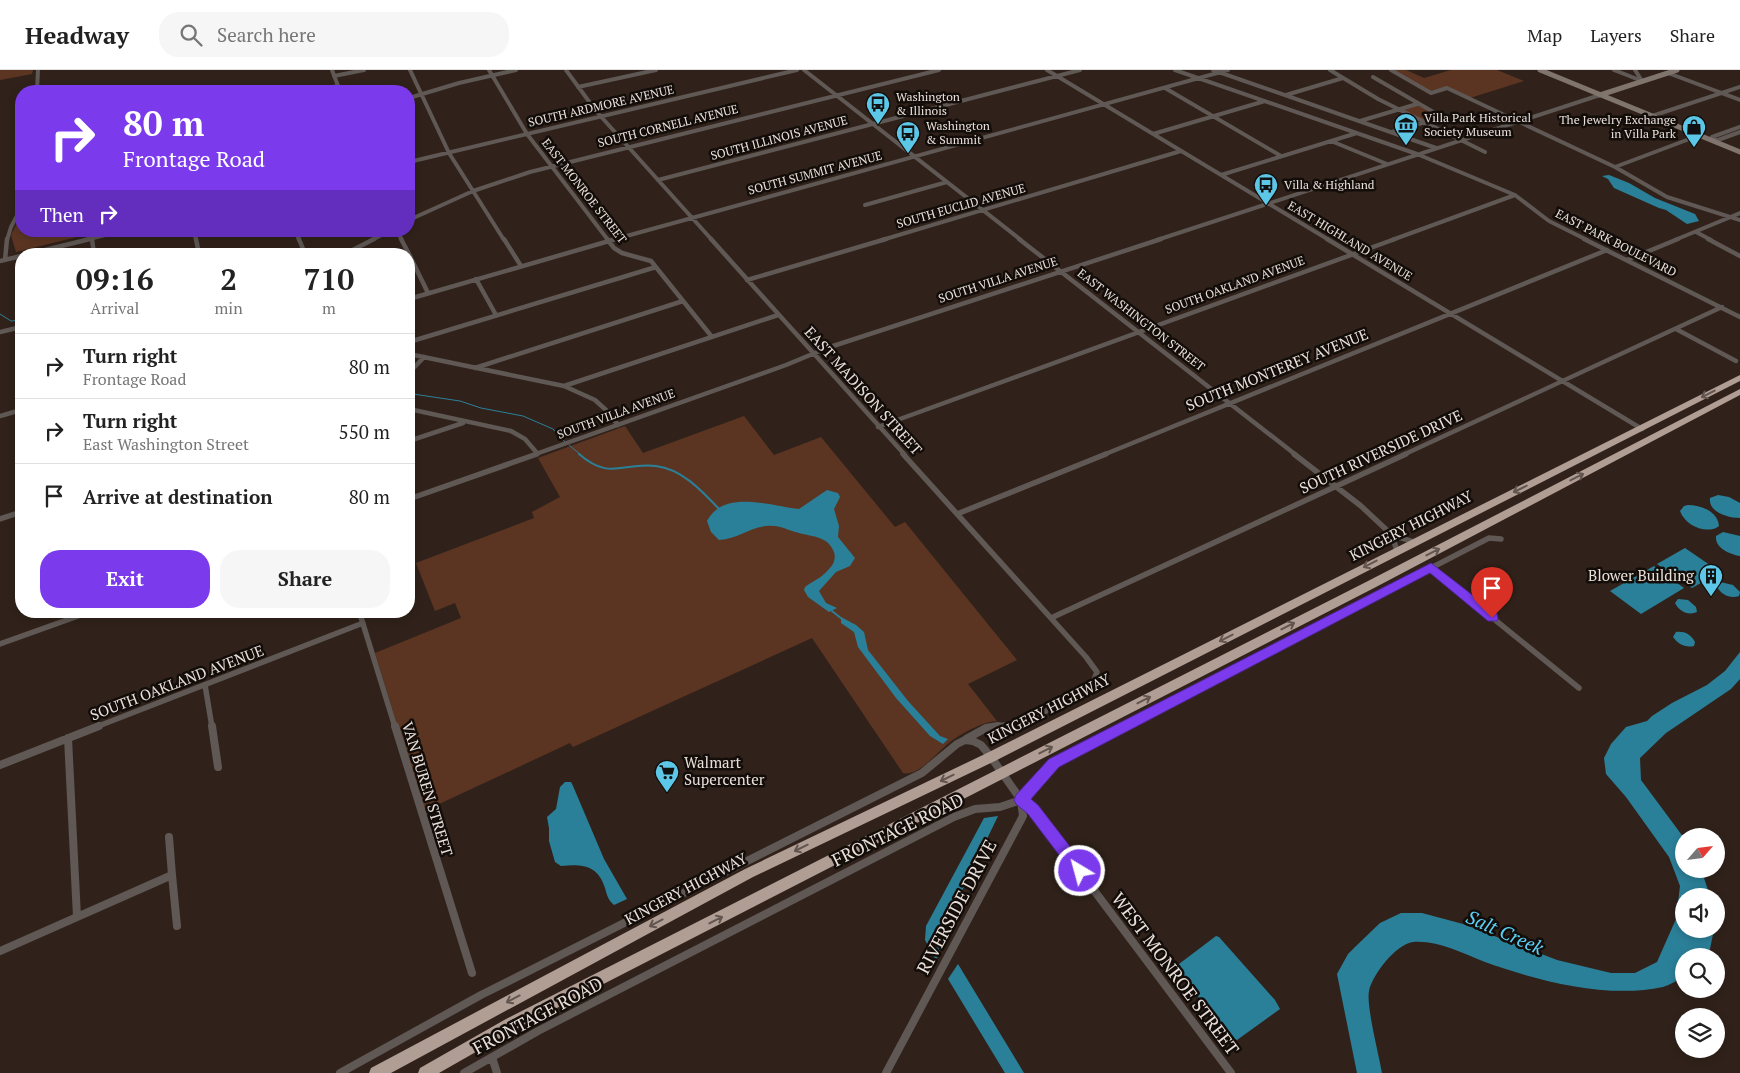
<!DOCTYPE html>
<html lang="en">
<head>
<meta charset="utf-8">
<style>
	body { margin:0; font-family:"PT Serif",serif; background:#f6f6f6; color:#222; height:100vh; display:flex; flex-direction:column; font-size:19px; white-space:nowrap }
	* { box-sizing:border-box; margin:0 }
	p { font-size:16px; color:#767676 }
	.icon { flex:none; width:28px; height:28px; fill:none; stroke:currentColor; stroke-width:2; stroke-linecap:round; stroke-linejoin:round }
	.map { position:relative; flex:1; overflow:hidden }
	.sheet { position:absolute; left:15px; top:178px; width:400px; height:370px; display:flex; flex-direction:column; background:#fff; border-radius:20px; box-shadow:0 2px 8px #0003 }
	.sheet>* { flex:none }
	.hud { position:absolute; left:15px; top:15px; width:400px; height:152px; border-radius:20px; box-shadow:0 2px 8px #0003; background:#7c3aed; color:#fff; overflow:hidden }
	.needle { width:32px; rotate:62deg }
	.tools { position:absolute; left:1675px; top:758px; display:grid; gap:10px }
	.tools a { display:grid; place-items:center; width:50px; height:50px; border-radius:50%; background:#fff; box-shadow:0 2px 8px #0003; font-size:25px }
	.pin { position:absolute; display:grid; place-items:center; width:42px; height:42px; color:#fff; margin:-51px -21px; border-radius:50% 50% 50% 0; rotate:-45deg; box-shadow:0 0 5px #0007 }
	.pin .icon { rotate:45deg }
	.me { position:absolute; width:55px; margin:-28px; rotate:323deg; stroke-linejoin:round; filter:drop-shadow(0 0 4px #0008) }
	.turn { display:flex; align-items:center; gap:18px; height:105px; padding:0 25px; font-size:22px }
	.turn .icon { width:65px; height:65px; stroke-width:2.5 }
	.turn b { display:block; font-size:35px; line-height:42px }
	.then { display:flex; align-items:center; height:48px; padding:0 25px; background:#0003; gap:10px; font-size:19px }
	.eta { display:flex; justify-content:space-evenly; align-items:center; height:85px; text-align:center }
	.eta b { font-size:30px; font-weight:800; line-height:35px }
	.action { display:flex; gap:10px; margin-top:auto; padding:10px 25px }
	.action a { flex:1; height:58px; border-radius:20px; background:#7c3aed; color:#fff; font-size:20px; font-weight:800; line-height:58px; text-align:center }
	.action a+a { background:#f6f6f6; color:#222 }
	ul { padding:0; list-style:none }
	li { display:flex; align-items:center; gap:15px; height:65px; padding:0 25px; border-top:1px solid #e0e0e0 }
	li div { flex:1 }
	li b { display:block; font-size:19px }
	li em { font-style:normal }
	header { display:flex; align-items:center; gap:30px; box-sizing:border-box; height:70px; padding:0 25px; background:#fff; border-bottom:1px solid #e0e0e0 }
	header strong { font-size:24px }
	nav { display:flex; gap:28px; margin-inline-start:auto; font-size:18px }
	.search { width:350px; height:45px; background:#f6f6f6; display:flex; align-items:center; gap:12px; box-sizing:border-box; padding:0 18px; border-radius:20px; color:#767676; font-size:19px }
	.map>svg:first-child { display:block }
	.green { fill:#5b3522 }
	.water { fill:#2b8099 }
	.lines { fill:none; stroke-linecap:round; stroke-linejoin:round }
	.stream-far1 { stroke:#2b8099; stroke-width:1 }
	.stream { stroke:#2b8099; stroke-width:2 }
	.street-far3 { stroke:#5f5854; stroke-width:4 }
	.street-far2 { stroke:#5f5854; stroke-width:4.5 }
	.street-far1 { stroke:#5f5854; stroke-width:5.5 }
	.street { stroke:#5f5854; stroke-width:8 }
	.secondary { stroke:#80746e; stroke-width:5 }
	.highway { fill:#b09d94; fill-rule:evenodd }
	.oneway { stroke:#62554f }
	.route { fill:#7c3aed; stroke:#51269a }
	.labels { text-anchor:middle; stroke-width:5; stroke-linejoin:round; paint-order:stroke }
	.far-poi-label { font-size:12px; fill:#eae0db; stroke:#130d0a; text-anchor:start }
	.far-street-label { font-size:12px; fill:#eae0db; stroke:#130d0a }
	.street-label { font-size:15px; fill:#eae0db; stroke:#130d0a }
	.poi-label { font-size:15px; fill:#eae0db; stroke:#130d0a; text-anchor:end }
	.near-street-label { font-size:18px; fill:#eae0db; stroke:#130d0a }
	.near-water-label { font-size:19px; font-style:italic; fill:#5ad1f6; stroke:#130d0a }
</style>
</head>
<body>
<header>
<strong>Headway</strong>
<div class="search"><svg class="icon" aria-label="search" viewBox="0 0 24 24"><circle cx="10" cy="10" r="6"/><path d="M15 15l6 6"/></svg>Search here</div>
<nav><a>Map</a><a>Layers</a><a>Share</a></nav>
</header>
<div class="map">
<svg width="1740" height="1003" viewBox="0 0 1740 1003">
	<rect width="100%" height="100%" fill="#30221a"/>
	<path class="green" d="M0 0H33L32 4 0 10Z
		M1392 0H1406L1424 8 1451 0H1497L1524 11 1470 28 1446 17 1430 21Z
		M1416 34 1440 47 1424 52 1400 40Z
		M21 145V161H93V163L16 182 11 165Z
		M744 346 774 385 821 367 895 457 905 452 1017 590 968 614 997 651C983 652 966 661 954 669 940 678 920 707 903 703L812 568 573 677 570 673 424 741 375 583 461 548 455 533 435 541 416 493 534 448 532 442 560 427 538 388 625 356 643 383Z"/>
	<path class="water" d="M227 15 230 20 227 21H161L188 17 199 20Z
		M1609 105 1629 113 1655 128 1695 144 1699 151 1687 154 1666 140 1659 138 1614 118 1608 109 1602 106Z
		M827 420 838 423 840 427 834 439 839 456 838 467 855 488 850 496 836 502 819 521 826 533 837 538 829 542 808 527 804 520 805 517C813 511 823 507 829 499 834 494 836 488 834 482 828 466 813 467 799 463 785 460 782 455 766 456 749 458 737 469 719 470L711 462 707 451C724 418 773 437 799 439Z
		M1718 425 1729 427 1740 433V448C1728 448 1708 442 1710 428Z
		M1688 435C1700 435 1718 441 1719 456L1716 458C1703 463 1685 455 1680 441L1684 436Z
		M1723 462 1740 466V486C1729 484 1715 478 1716 466Z
		M1685 478 1723 504 1715 509 1711 507 1692 518 1657 494Z
		M1654 496 1684 518 1641 544 1610 521Z
		M1720 512 1733 515 1740 522 1739 526C1730 529 1722 525 1717 517Z
		M1678 529 1688 530 1696 537 1697 542C1688 546 1679 541 1675 533Z
		M841 547 856 555 864 562 868 580 908 631 940 666 948 669 943 674 930 666 896 628 858 577 854 562 841 553Z
		M1676 562C1684 561 1691 564 1695 572L1694 576C1685 578 1678 574 1673 567Z
		M1740 582V609L1731 619 1666 663 1640 688 1641 710 1684 768V799H1701L1710 826H1684V859H1714L1710 879 1705 886H1684V907C1677 910 1670 915 1663 917 1607 929 1538 911 1485 892 1462 883 1438 870 1413 872 1396 874 1372 905 1369 921 1366 936 1379 985 1382 1003H1357L1337 904 1348 884 1355 877 1380 853 1401 843H1422L1463 854 1557 890 1611 903H1635L1657 892 1676 849 1680 816 1669 787 1626 727 1606 704 1604 688 1611 674 1626 657 1647 651 1652 646 1672 633 1707 615 1725 601Z
		M565 712H571L573 716 604 789 627 829 614 835C608 830 607 825 605 818 598 795 582 794 561 796L555 792 549 771V758L547 747 556 739 560 717Z
		M998 746 939 869 944 877 939 882 936 890 925 870 926 856 984 748Z
		M1216 866 1219 867 1275 930 1280 939 1237 970 1231 968 1178 901 1179 894Z
		M958 894 1024 1003H1005L948 909Z"/>
	<g class="lines">
		<path class="stream-far1" d="M0 244 11 251 21 250
			M409 321 413 324 460 331 481 338 523 346 553 359 565 372
			M569 375 581 385"/>
		<path class="stream" d="M579 384C610 411 622 392 656 396 682 399 702 421 719 439
			M832 541 842 549"/>
		<path class="street-far3" d="M332 0 340 21
			M410 0 449 83 504 170
			M489 0 527 64 608 170
			M566 0 596 41 712 170
			M804 0 1021 170
			M1047 0 1329 170
			M1175 0 1417 84 1515 125 1549 151 1587 170
			M1213 0 1436 78
			M1330 0 1378 29 1485 82
			M1391 0 1431 23 1447 18 1615 97 1667 127 1740 150
			M1614 0 1642 11
			M1635 0 1642 11
			M1668 3 1740 30
			M334 6 364 0
			M1373 7 1442 47
			M578 17 656 0
			M1165 18 1281 86
			M37 21 38 0
			M312 21 338 16
			M1286 25 1343 8
			M409 28 459 13 516 0
			M1652 46 1740 17
			M1360 51 1417 34
			M1392 62 1442 47
			M1153 64 1265 31
			M1711 70 1712 67 1740 57
			M1711 70H1718L1740 62
			M1331 71 1387 94
			M409 92 797 0
			M1615 97 1700 65
			M1221 105 1357 63
			M658 110 1080 0
			M865 135 947 112
			M409 150 473 121 530 102 939 0
			M194 161 196 170
			M296 161 299 170
			M397 161 402 170
			M1696 162 1711 170
			M7 170 11 157 21 138
			M85 170 121 161
			M372 170 389 161
			M612 170 1228 0
			M882 170 1181 81
			M1157 170 1600 25
			M1392 170 1515 125
			M1675 170 1740 143"/>
		<path class="street-far2" d="M92 169 94 184
			M196 169 199 184
			M299 169 305 184
			M401 169 409 184
			M504 169 521 196
			M607 169 614 178 622 183 651 191 712 267
			M711 169 905 385
			M1019 169 1296 385
			M1327 169 1642 359
			M1584 169 1740 247
			M1708 169 1740 186
			M29 184 90 169
			M345 184 374 169
			M409 184 428 223
			M5 190 7 169
			M1627 190 1678 169
			M0 191 21 186
			M476 209 496 245
			M747 210 886 169
			M409 229 616 169
			M1676 259 1736 291
			M0 262 17 258
			M409 272 656 197
			M409 284 564 316 595 330 606 340 618 355
			M475 298 683 231
			M409 303 424 287
			M564 316 778 245
			M409 339 511 361 525 369 537 383
			M0 346 21 340
			M878 357 1395 169
			M409 371 463 353
			M533 385 786 295 827 278 1161 169
			M1103 385 1607 180
			M1403 385 1722 237"/>
		<path class="street-far1" d="M903 384 1086 587 1097 602 1092 615
			M1294 384 1361 436 1392 465 1414 472
			M409 429 537 384
			M957 444 1106 384
			M0 449 21 442
			M1392 465 1397 481
			M1431 498 1579 618
			M359 541 395 657
			M1051 548 1406 384
			M0 574 92 541
			M205 615 212 657
			M96 657 363 553
			M989 657 1020 653 1055 637
			M1123 657 1489 468 1501 469"/>
		<path class="street" d="M212 656 218 697
			M395 656 472 903
			M68 668 77 847
			M966 669 986 658 998 656
			M0 695 99 656
			M1021 730 1033 739 1231 1003
			M169 767 172 805
			M0 881 172 805 177 856
			M492 987 497 1003
			M340 1003 481 925 922 703 957 674 965 670 973 671 981 675 991 687 1021 730 1023 746 886 1003
			M464 1003 538 961 954 747 975 739 1000 737 1021 730 1054 693 1125 656"/>
		<path class="secondary" d="M1540 0 1740 82
			M1600 25 1677 0"/>
		<path class="highway" d="M1740 305V311L995 691 753 807 391 1003H369L371 998 745 799 987 683Z
			M1740 319V325L1376 517 516 959 439 1003H418L420 998 506 949 1368 511Z"/>
	</g>
	<defs><path id="oneway-shaft" d="M-6 0H5M1.5-3L5.5 0L1.5 3" fill="none" stroke-width="1.6" stroke-linecap="round" stroke-linejoin="round" transform="scale(1.25)"/></defs>
	<g class="oneway">
		<use href="#oneway-shaft" transform="translate(1708 324) rotate(153)"/>
		<use href="#oneway-shaft" transform="translate(1577 407) rotate(-27)"/>
		<use href="#oneway-shaft" transform="translate(1520 419) rotate(154)"/>
		<use href="#oneway-shaft" transform="translate(1433 482) rotate(-27)"/>
		<use href="#oneway-shaft" transform="translate(1370 494) rotate(153)"/>
		<use href="#oneway-shaft" transform="translate(1288 556) rotate(-27)"/>
		<use href="#oneway-shaft" transform="translate(1226 568) rotate(153)"/>
		<use href="#oneway-shaft" transform="translate(1144 630) rotate(-27)"/>
		<use href="#oneway-shaft" transform="translate(1046 680) rotate(-27)"/>
		<use href="#oneway-shaft" transform="translate(947 708) rotate(154)"/>
		<use href="#oneway-shaft" transform="translate(801 778) rotate(154)"/>
		<use href="#oneway-shaft" transform="translate(716 850) rotate(-27)"/>
		<use href="#oneway-shaft" transform="translate(656 853) rotate(152)"/>
		<use href="#oneway-shaft" transform="translate(513 929) rotate(152)"/>
	</g>
	<path class="route" d="M1431 493 1497 544 1498 548 1497 551H1488L1430 503 1059 697 1031 729 1038 735 1085 796 1087 801 1085 806 1080 808 1075 806 1028 744 1016 734 1014 730 1016 725 1049 689Z"/>
	<defs>
		<g id="bus-pin" transform="scale(1.25)"><path d="M0 17L-7.5 6A9.5 9.5 0 1 1 7.5 6Z" fill="#5dc7e8" stroke="#130d0a"/><path d="M-5-6H5V4H4V6H2V4H-2V6H-4V4H-5ZM-3.5-4V0h7V-4ZM-3.5 1.2v1.5H-2V1.2ZM2 1.2v1.5H3.5V1.2Z" fill="#111"/></g>
		<g id="museum-pin" transform="scale(1.25)"><path d="M0 17L-7.5 6A9.5 9.5 0 1 1 7.5 6Z" fill="#5dc7e8" stroke="#130d0a"/><path d="M0-6L6-3V-2H-6V-3ZM-5-1h2V3h-2ZM-1-1h2V3h-2ZM3-1h2V3H3ZM-6 4H6V6H-6Z" fill="#111"/></g>
		<g id="shop-pin" transform="scale(1.25)"><path d="M0 17L-7.5 6A9.5 9.5 0 1 1 7.5 6Z" fill="#5dc7e8" stroke="#130d0a"/><path d="M-5-2.5h2.3a2.7 3.5 0 0 1 5.4 0H5L5.5 6h-11ZM-1.5-2.5h3a1.5 2.3 0 0 0-3 0Z" fill="#111"/></g>
		<g id="building-pin" transform="scale(1.25)"><path d="M0 17L-7.5 6A9.5 9.5 0 1 1 7.5 6Z" fill="#5dc7e8" stroke="#130d0a"/><path d="M-4-6H4V6H1V3H-1V6H-4ZM-2.5-4.3h1.7v1.8h-1.7ZM.8-4.3h1.7v1.8H.8ZM-2.5-1h1.7V.8h-1.7ZM.8-1h1.7V.8H.8Z" fill="#111"/></g>
		<g id="supermarket-pin" transform="scale(1.25)"><path d="M0 17L-7.5 6A9.5 9.5 0 1 1 7.5 6Z" fill="#5dc7e8" stroke="#130d0a"/><path d="M-6-5.5h2.5l.6 2H6L4.5 2H-2.5L-4.4-4H-6ZM-1.5 3.2a1.3 1.3 0 1 0 .1 0ZM3 3.2a1.3 1.3 0 1 0 .1 0Z" fill="#111"/></g>
	</defs>
	<g fill-rule="evenodd">
		<use href="#bus-pin" x="878" y="34"/>
		<use href="#museum-pin" x="1406" y="55"/>
		<use href="#shop-pin" x="1694" y="57"/>
		<use href="#bus-pin" x="908" y="63"/>
		<use href="#bus-pin" x="1266" y="115"/>
		<use href="#building-pin" x="1711" y="506"/>
		<use href="#supermarket-pin" x="667" y="702"/>
	</g>
	<g class="labels">
		<g class="far-poi-label">
			<text x="896" y="31">Washington<tspan x="896" dy="14">&amp; Illinois</tspan></text>
			<text x="1424" y="52">Villa Park Historical<tspan x="1424" dy="14">Society Museum</tspan></text>
			<text x="1676" y="54" text-anchor="end">The Jewelry Exchange<tspan x="1676" dy="14">in Villa Park</tspan></text>
			<text x="926" y="60">Washington<tspan x="926" dy="14">&amp; Summit</tspan></text>
			<text x="1284" y="119">Villa &amp; Highland</text>
		</g>
		<g class="far-street-label">
			<text transform="translate(601 36) rotate(-13)" y="4">SOUTH ARDMORE AVENUE</text>
			<text transform="translate(668 56) rotate(-14)" y="4">SOUTH CORNELL AVENUE</text>
			<text transform="translate(779 68) rotate(-15)" y="4">SOUTH ILLINOIS AVENUE</text>
			<text transform="translate(815 103) rotate(-15)" y="4">SOUTH SUMMIT AVENUE</text>
			<text transform="translate(584 121) rotate(52)" y="4">EAST MONROE STREET</text>
			<text transform="translate(961 136) rotate(-16)" y="4">SOUTH EUCLID AVENUE</text>
			<text transform="translate(1350 171) rotate(31)" y="4">EAST HIGHLAND AVENUE</text>
			<text transform="translate(1616 173) rotate(27)" y="4">EAST PARK BOULEVARD</text>
			<text transform="translate(998 210) rotate(-18)" y="4">SOUTH VILLA AVENUE</text>
			<text transform="translate(1235 215) rotate(-20)" y="4">SOUTH OAKLAND AVENUE</text>
			<text transform="translate(1141 250) rotate(38)" y="4">EAST WASHINGTON STREET</text>
			<text transform="translate(616 344) rotate(-20)" y="4">SOUTH VILLA AVENUE</text>
		</g>
		<g class="street-label">
			<text transform="translate(1277 300) rotate(-22)" y="5">SOUTH MONTEREY AVENUE</text>
			<text transform="translate(863 321) rotate(48)" y="5">EAST MADISON STREET</text>
			<text transform="translate(1381 382) rotate(-25)" y="5">SOUTH RIVERSIDE DRIVE</text>
			<text transform="translate(1411 456) rotate(-27)" y="5">KINGERY HIGHWAY</text>
			<text transform="translate(177 613) rotate(-21)" y="5">SOUTH OAKLAND AVENUE</text>
			<text transform="translate(1049 639) rotate(-27)" y="5">KINGERY HIGHWAY</text>
			<text transform="translate(427 719) rotate(73)" y="5">VAN BUREN STREET</text>
			<text transform="translate(686 819) rotate(-28)" y="5">KINGERY HIGHWAY</text>
		</g>
		<g class="poi-label">
			<text x="1694" y="511">Blower Building</text>
			<text x="684" y="698" text-anchor="start">Walmart<tspan x="684" dy="17">Supercenter</tspan></text>
		</g>
		<g class="near-street-label">
			<text transform="translate(898 760) rotate(-26)" y="6">FRONTAGE ROAD</text>
			<text transform="translate(957 837) rotate(-62)" y="6">RIVERSIDE DRIVE</text>
			<text transform="translate(1175 904) rotate(53)" y="6">WEST MONROE STREET</text>
			<text transform="translate(538 946) rotate(-28)" y="6">FRONTAGE ROAD</text>
		</g>
		<g class="near-water-label">
			<text transform="translate(1505 862) rotate(24)" y="7">Salt Creek</text>
		</g>
	</g>
</svg>
<div class="tools">
<a><svg class="needle" viewBox="-14 -14 28 28"><path d="M0-13l5 13h-10z" fill="#e53935"/><path d="M0 13l5-13h-10z" fill="#767676"/></svg></a>
<a><svg class="icon" aria-label="sound" viewBox="0 0 24 24"><path d="M4 9h4l5-4v14l-5-4H4zM17 9q2 3 0 6"/></svg></a>
<a><svg class="icon" aria-label="search" viewBox="0 0 24 24"><circle cx="10" cy="10" r="6"/><path d="M15 15l6 6"/></svg></a>
<a><svg class="icon" aria-label="layers" viewBox="0 0 24 24"><path d="M12 4l9 5-9 5-9-5zM3 14l9 5 9-5"/></svg></a>
</div>
<div class="pin" style="left:1492px;top:548px;background:#d93025"><svg class="icon" aria-label="arrive" viewBox="0 0 24 24"><path d="M6 21V4h12l-3 4 3 4H6"/></svg></div>
<svg class="me" style="left:1080px;top:801px" viewBox="-20 -20 40 40"><circle r="17" fill="#7c3aed" stroke="#fff" stroke-width="3"/><path d="M0-11L8 9 0 5-8 9z" fill="#fff"/></svg>
<div class="hud">
<div class="turn"><svg class="icon" aria-label="right" viewBox="0 0 24 24"><path d="M7 20v-9h11M14 6l5 5-5 5"/></svg><div><b>80 m</b>Frontage Road</div></div>
<div class="then">Then<svg class="icon" aria-label="right" viewBox="0 0 24 24"><path d="M7 20v-9h11M14 6l5 5-5 5"/></svg></div>
</div>
<section class="sheet">
<div class="eta">
<div><b>09:16</b><p>Arrival</p></div>
<div><b>2</b><p>min</p></div>
<div><b>710</b><p>m</p></div>
</div>
<ul>
<li><svg class="icon" aria-label="right" viewBox="0 0 24 24"><path d="M7 20v-9h11M14 6l5 5-5 5"/></svg><div><b>Turn right</b><p>Frontage Road</p></div><em>80 m</em></li>
<li><svg class="icon" aria-label="right" viewBox="0 0 24 24"><path d="M7 20v-9h11M14 6l5 5-5 5"/></svg><div><b>Turn right</b><p>East Washington Street</p></div><em>550 m</em></li>
<li><svg class="icon" aria-label="arrive" viewBox="0 0 24 24"><path d="M6 21V4h12l-3 4 3 4H6"/></svg><div><b>Arrive at destination</b></div><em>80 m</em></li>
</ul>
<div class="action"><a>Exit</a><a>Share</a></div>
</section>
</div>
</body>
</html>
